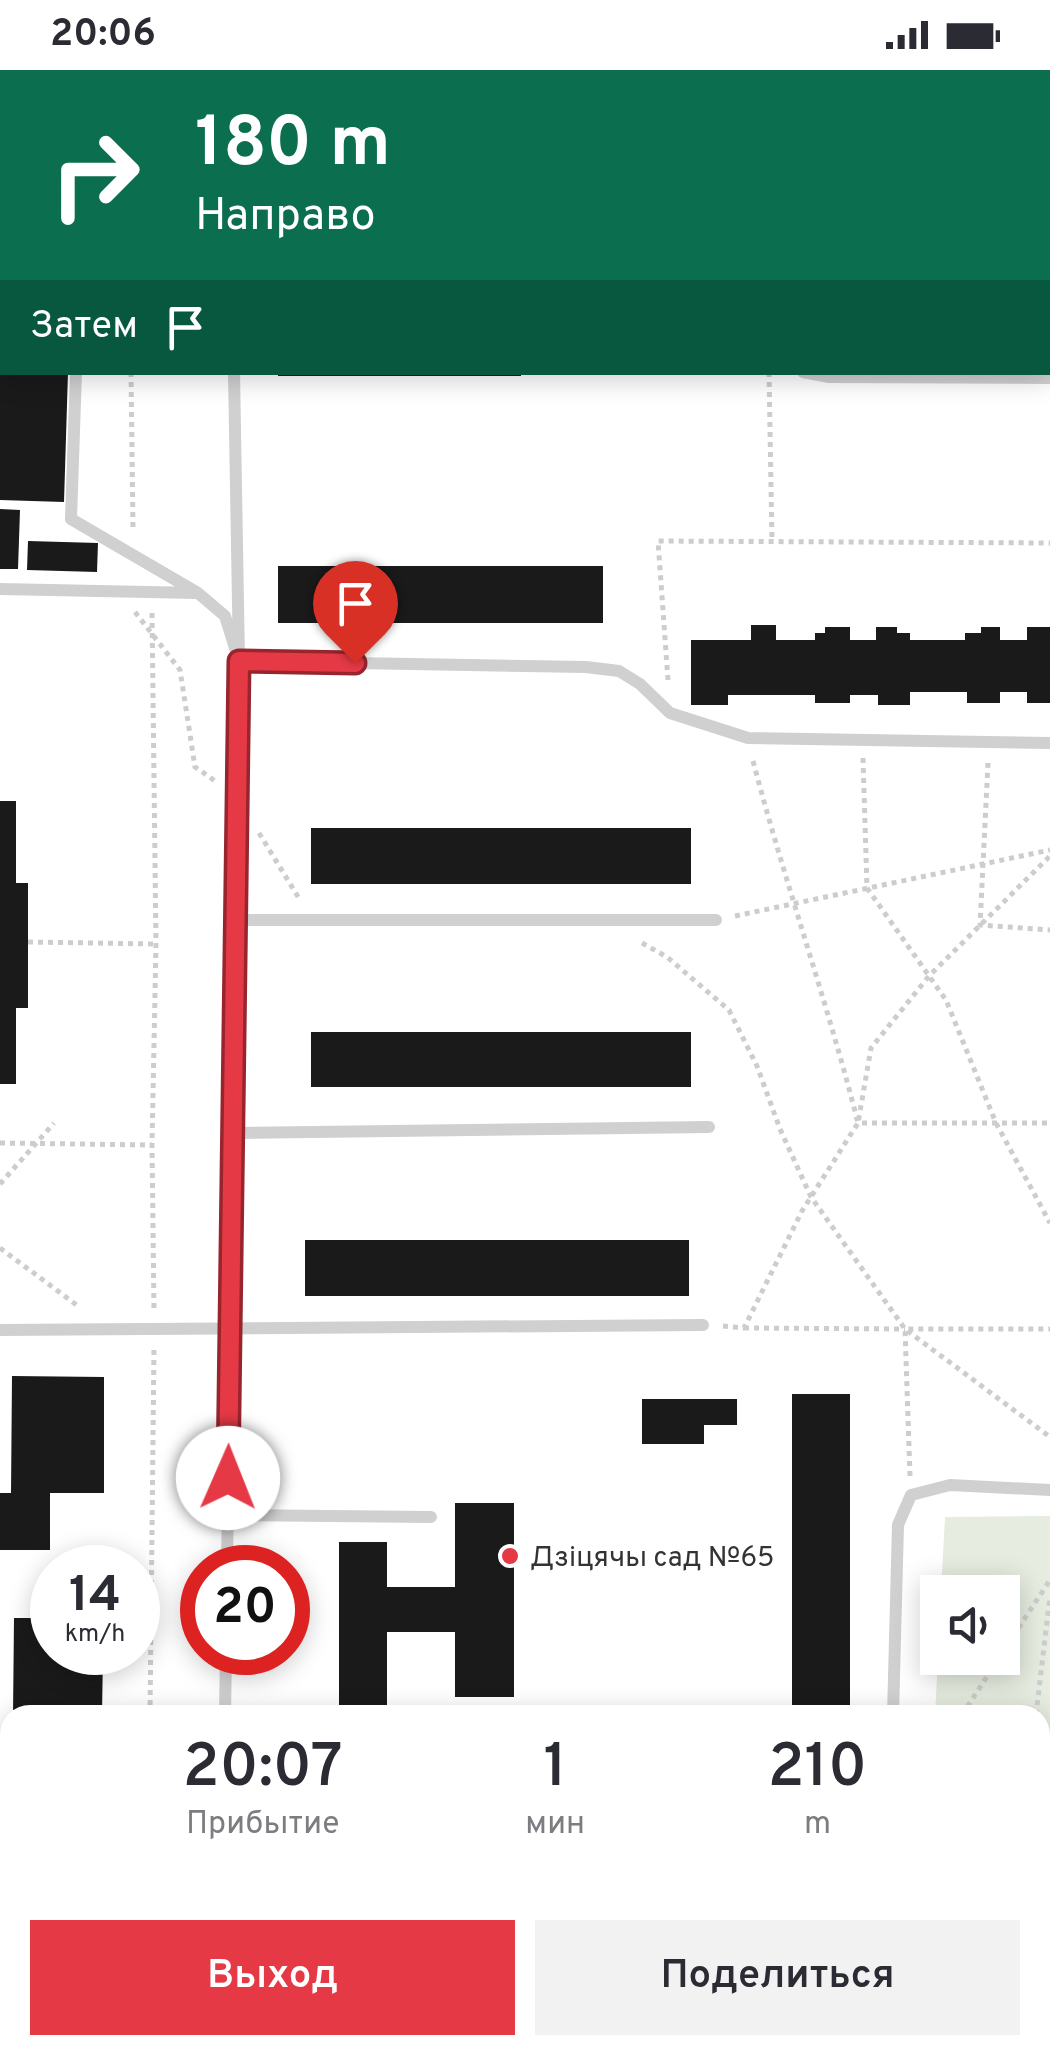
<!DOCTYPE html>
<html lang="ru">
<head>
<meta charset="utf-8">
<style>
	body { margin:0; font-family:Overpass,sans-serif; background:#f2f2f3; color:#2b2b33; height:100vh; display:flex; flex-direction:column; font-size:38px; white-space:nowrap }
	* { box-sizing:border-box; margin:0 }
	p { font-size:32px; color:#7c7c81 }
	.icon { flex:none; width:55px; height:55px; fill:none; stroke:currentColor; stroke-width:2; stroke-linecap:round; stroke-linejoin:round }
	.map { position:relative; flex:1; overflow:hidden }
	.drawer { position:absolute; left:0px; top:1635px; width:1050px; height:350px; display:flex; flex-direction:column; background:#fff; border-radius:30px 30px 0 0; box-shadow:0 5px 25px #0003 }
	.drawer>* { flex:none }
	.hud { position:absolute; left:0px; top:0px; width:1050px; height:305px; box-shadow:0 5px 25px #0003; background:#0b6e4f; color:#fff; overflow:hidden }
	.controls { position:absolute; left:920px; top:1505px; display:grid; gap:20px }
	.controls a { display:grid; place-items:center; width:100px; height:100px; border-radius:0px; background:#fff; box-shadow:0 5px 25px #0003; font-size:50px }
	.speed { position:absolute; left:30px; top:1475px; display:flex; gap:20px; font-size:50px; font-weight:700; text-align:center }
	.speed>* { display:grid; place-content:center; width:130px; height:130px; border-radius:50%; background:#fff; box-shadow:0 5px 25px #0003; line-height:1 }
	.speed small { font-size:25px; font-weight:400 }
	.speed .limit { border:15px solid #d22; background:#fff; color:#111 }
	.pin { position:absolute; display:grid; place-items:center; width:85px; height:85px; color:#fff; margin:-102px -42px; border-radius:50% 50% 50% 0; rotate:-45deg; box-shadow:0 0 10px #0007 }
	.pin .icon { rotate:45deg }
	.me { position:absolute; width:110px; margin:-55px; rotate:1deg; stroke-linejoin:round; filter:drop-shadow(0 0 8px #0008) }
	.turn { display:flex; align-items:center; gap:35px; height:210px; padding:0 30px; font-size:45px }
	.turn .icon { width:130px; height:130px; stroke-width:2.5 }
	.turn b { display:block; font-size:70px; line-height:85px }
	.then { display:flex; align-items:center; height:95px; padding:0 30px; background:#0003; gap:20px; font-size:38px }
	.eta { display:flex; justify-content:space-evenly; align-items:center; height:170px; text-align:center }
	.eta b { font-size:60px; font-weight:600; line-height:70px }
	.primary-button { display:flex; gap:20px; margin-top:auto; padding:20px 30px }
	.primary-button a { flex:1; height:115px; border-radius:0px; background:#e63946; color:#fff; font-size:40px; font-weight:600; line-height:115px; text-align:center }
	.primary-button a+a { background:#f2f2f3; color:#2b2b33 }
	.status { display:flex; justify-content:space-between; align-items:center; height:70px; padding:0 50px; background:#fff; direction:ltr }
	.status svg { height:28px; fill:currentColor }
	.map>svg:first-child { display:block }
	.green { fill:#e6ecdf }
	.building { fill:#1a1a1a }
	.lines { fill:none; stroke-linecap:round; stroke-linejoin:round }
	.path { stroke:#cdcdcd; stroke-width:5; stroke-dasharray:5 5; stroke-linecap:butt }
	.lane { stroke:#d0d0d0; stroke-width:12 }
	.route-casing { stroke:#96252e; stroke-width:25 }
	.route { stroke:#e63946; stroke-width:18 }
	.poi-dot { fill:#e63946; stroke:#fff; stroke-width:4 }
	.labels { text-anchor:middle; stroke-width:10; stroke-linejoin:round; paint-order:stroke }
	.poi-label { font-size:28px; fill:#333; stroke:#fff; text-anchor:start }
</style>
</head>
<body>
<div class="status"><b>20:06</b><svg viewBox="0 0 49 12"><path d="M0 12V9h3v3zM5 12V6h3v6zM10 12V3h3v9zM15 12V0h3v12zM26 1h20v11H26zM47 4h2v5h-2z"/></svg></div>
<div class="map">
<svg width="1050" height="1985" viewBox="0 0 1050 1985">
	<rect width="100%" height="100%" fill="#fff"/>
	<path class="green" d="M1050 1446V1967H1040V1645H935L938 1588H1002V1522H941L945 1447Z"/>
	<path class="building" d="M0 302H68L64 432 0 430Z
		M278 302H521V306H278Z
		M0 439 20 440 18 499H0Z
		M28 471 98 473 97 502 27 500Z
		M278 496H603V553H278Z
		M751 555H776V570H815V563H825V557H850V570H876V557H897V563H910V570H965V563H981V557H1000V570H1027V557H1050V633H1027V622H1000V633H967V622H910V635H878V625H850V633H815V625H728V635H691V570H751Z
		M0 731H16V813H28V938H16V1014H0Z
		M311 758H691V814H311Z
		M311 962H691V1017H311Z
		M305 1170H689V1226H305Z
		M12 1306 104 1307V1423H50V1480H0V1423H11Z
		M792 1324H850V1645H792Z
		M642 1329H737V1355H704V1374H642Z
		M455 1433H514V1627H455V1562H387V1645H339V1472H387V1517H455Z
		M14 1548H52V1582H103L102 1645H13Z
		M0 1668H10V1726H0Z
		M0 1923H10V1977H0Z"/>
	<g class="lines">
		<path class="path" d="M16 0V2
			M790 0V2
			M931 0V2
			M726 2V0
			M987 2 989 0
			M0 95H2
			M1048 144 1050 143
			M131 302 133 459
			M769 302 772 472
			M135 542 180 600 195 697 218 713
			M152 543 156 874 152 1075 154 1241
			M668 610 658 471 1050 473
			M863 688 867 818 946 930 996 1053 1050 1153
			M753 691C785 813 827 931 858 1053L871 978 929 906 1050 786
			M988 693 980 855 1050 860
			M259 763 300 830
			M735 846 1050 780
			M28 872 156 874
			M642 873 667 887 729 940 757 996 780 1059 811 1127 905 1259H1050
			M0 1073 152 1075
			M0 1114 54 1053
			M0 1178 78 1236
			M723 1256 744 1258 802 1141 858 1053H1050
			M744 1258 905 1259
			M910 1406 905 1259 1050 1367
			M1002 1583 1050 1510
			M150 1645 154 1277
			M962 1645 999 1588
			M1036 1645 1050 1526
			M1040 1770 1050 1965
			M82 1985 95 1975
			M146 1985V1975"/>
		<path class="lane" d="M112 0 114 2
			M175 0V2
			M296 0 490 2
			M200 2 222 0
			M0 182H2
			M76 302 71 449 198 523 225 546 239 591 586 597 619 601 640 614 670 643 748 668 1050 673
			M803 302 829 307 1050 308
			M0 519 197 523
			M236 850H716
			M232 1063 709 1057
			M0 1260 703 1255
			M227 1445 431 1447
			M227 1498 239 591 234 302
			M225 1645 226 1582
			M893 1645 898 1455 911 1425 950 1415 1050 1420
			M221 1985V1975
			M548 1985V1975
			M884 1985V1975"/>
	</g>
	<g class="lines">
		<g class="route-casing">
			<path id="route" d="M228 1408 239 591 355 593"/>
		</g>
		<use href="#route" class="route"/>
	</g>
	<circle class="poi-dot" cx="510" cy="1486" r="10"/>
	<g class="labels">
		<g class="poi-label">
			<text x="530" y="1496">Дзіцячы сад №65</text>
		</g>
	</g>
</svg>
<div class="controls">
<a><svg class="icon" aria-label="sound" viewBox="0 0 24 24"><path d="M4 9h4l5-4v14l-5-4H4zM17 9q2 3 0 6"/></svg></a>
</div>
<div class="speed"><div>14<small>km/h</small></div><div class="limit">20</div></div>
<div class="pin" style="left:355px;top:593px;background:#d93025"><svg class="icon" aria-label="arrive" viewBox="0 0 24 24"><path d="M6 21V4h12l-3 4 3 4H6"/></svg></div>
<svg class="me" style="left:228px;top:1408px" viewBox="-20 -20 40 40"><circle r="19" fill="#fff"/><path d="M0-13L10 11 0 6-10 11z" fill="#e63946"/></svg>
<div class="hud">
<div class="turn"><svg class="icon" aria-label="right" viewBox="0 0 24 24"><path d="M7 20v-9h11M14 6l5 5-5 5"/></svg><div><b>180 m</b>Направо</div></div>
<div class="then">Затем<svg class="icon" aria-label="arrive" viewBox="0 0 24 24"><path d="M6 21V4h12l-3 4 3 4H6"/></svg></div>
</div>
<section class="drawer">
<div class="eta">
<div><b>20:07</b><p>Прибытие</p></div>
<div><b>1</b><p>мин</p></div>
<div><b>210</b><p>m</p></div>
</div>
<div class="primary-button"><a>Выход</a><a>Поделиться</a></div>
</section>
</div>
</body>
</html>
